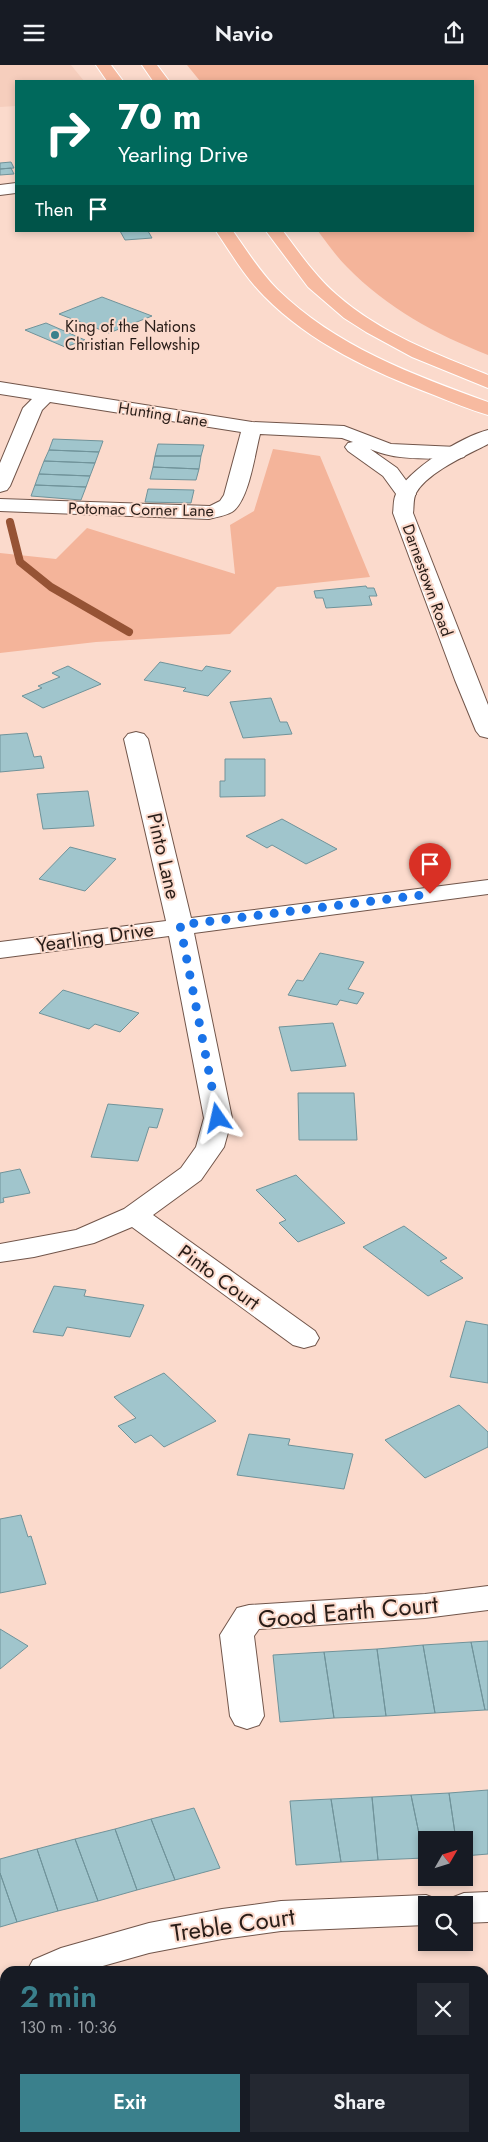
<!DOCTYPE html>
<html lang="en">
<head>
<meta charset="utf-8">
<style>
	body { margin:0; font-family:Jost,sans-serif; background:#242831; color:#f1f3f6; height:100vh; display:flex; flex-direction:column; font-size:19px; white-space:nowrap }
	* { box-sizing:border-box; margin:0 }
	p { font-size:16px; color:#9ea1a6 }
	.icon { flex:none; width:28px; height:28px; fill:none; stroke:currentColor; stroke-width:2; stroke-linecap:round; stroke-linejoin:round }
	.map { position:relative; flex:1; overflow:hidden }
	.side { position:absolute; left:0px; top:1901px; width:489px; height:176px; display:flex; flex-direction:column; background:#171b24; border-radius:15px 15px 0 0; box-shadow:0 2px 8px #0003 }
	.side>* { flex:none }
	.guide { position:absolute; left:15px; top:15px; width:459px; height:152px; border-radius:0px; box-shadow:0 2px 8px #0003; background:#00695c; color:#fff; overflow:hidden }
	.needle { width:32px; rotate:51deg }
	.controls { position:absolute; left:418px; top:1766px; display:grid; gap:10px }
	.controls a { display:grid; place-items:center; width:55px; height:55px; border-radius:0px; background:#171b24; box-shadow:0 2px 8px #0003; font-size:25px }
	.pin { position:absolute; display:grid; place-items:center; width:42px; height:42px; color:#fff; margin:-51px -21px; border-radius:50% 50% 50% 0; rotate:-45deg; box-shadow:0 0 5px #0007 }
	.pin .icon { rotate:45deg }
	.me { position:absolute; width:55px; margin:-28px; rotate:349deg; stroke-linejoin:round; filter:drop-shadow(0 0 4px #0008) }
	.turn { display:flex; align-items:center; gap:18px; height:105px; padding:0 20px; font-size:22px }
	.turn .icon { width:65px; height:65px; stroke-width:2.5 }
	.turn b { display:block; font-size:35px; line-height:42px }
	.then { display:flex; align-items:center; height:48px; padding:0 20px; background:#0003; gap:10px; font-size:19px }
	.round { display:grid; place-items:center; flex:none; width:52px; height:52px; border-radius:0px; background:#242831 }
	.overview { display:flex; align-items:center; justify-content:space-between; height:85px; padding:0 20px }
	h1 { font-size:30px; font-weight:600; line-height:38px; color:#3a808c }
	.primary-button { display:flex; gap:10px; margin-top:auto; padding:10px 20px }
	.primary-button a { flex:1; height:58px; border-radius:0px; background:#3a808c; color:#fff; font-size:20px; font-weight:600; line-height:58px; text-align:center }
	.primary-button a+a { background:#242831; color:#f1f3f6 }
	header { display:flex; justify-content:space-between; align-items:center; height:65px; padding:0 20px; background:#171b24; font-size:22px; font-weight:600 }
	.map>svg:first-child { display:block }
	.built { fill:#f6cebd }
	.green { fill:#f4b49a }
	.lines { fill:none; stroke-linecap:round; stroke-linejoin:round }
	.stream { stroke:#965335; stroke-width:8 }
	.building { fill:#a0c5cc; stroke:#70939a }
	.minor-casing { stroke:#71554a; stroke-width:2 }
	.secondary-casing { stroke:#71554a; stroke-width:2 }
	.primary-casing { stroke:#fff; stroke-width:2 }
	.minor { fill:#fff; fill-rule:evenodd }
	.secondary { fill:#fff; fill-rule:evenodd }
	.primary { fill:#f7baa0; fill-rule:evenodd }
	.route { stroke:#1a73e8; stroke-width:9; stroke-dasharray:0 16.2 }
	.poi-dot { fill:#3a808c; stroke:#fbdacc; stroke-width:2 }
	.labels { text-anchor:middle; stroke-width:4; stroke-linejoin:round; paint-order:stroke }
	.far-poi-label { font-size:16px; fill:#291d18; stroke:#fbdacc; text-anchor:start }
	.far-street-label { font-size:16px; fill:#291d18; stroke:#fbdacc }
	.street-label { font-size:20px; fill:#291d18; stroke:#fbdacc }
	.near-street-label { font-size:24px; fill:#291d18; stroke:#fbdacc }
</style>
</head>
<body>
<header><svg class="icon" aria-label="menu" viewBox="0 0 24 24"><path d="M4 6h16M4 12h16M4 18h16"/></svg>Navio<svg class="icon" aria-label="share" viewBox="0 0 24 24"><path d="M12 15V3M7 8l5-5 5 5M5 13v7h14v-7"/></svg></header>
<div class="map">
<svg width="488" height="2077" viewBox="0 0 488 2077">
	<rect width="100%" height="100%" fill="#fbdacc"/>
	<path class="built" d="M0 0H71L84 16H16V41L0 42Z"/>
	<path class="green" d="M187 0H488V290C435 269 387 243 347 202 336 191 327 178 318 166H472V16H200Z
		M273 384 320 391 370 512 277 522 230 569 96 577 0 588V488L56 494 87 463 235 509 230 460 254 446Z"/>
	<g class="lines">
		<path class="stream" d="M10 457 20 497 51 522 129 567"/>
	</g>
	<path class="building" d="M11 97 14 103 0 104V98Z
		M11 103 14 109 0 110V104Z
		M120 166H148L152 173 125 175Z
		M102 232 152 251 109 268 59 249Z
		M46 258 85 275 65 282 25 265Z
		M53 374 103 376 99 387 49 385Z
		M158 379 204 380 201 391H155Z
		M49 385 99 387 95 398 44 396Z
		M155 391H201L199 404 153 402Z
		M44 396 95 398 90 411 39 409Z
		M153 402 199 404 196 415 150 414Z
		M39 409 90 411 86 422 35 420Z
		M35 420 86 422 81 435 31 431Z
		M148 424 194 425 191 438 145 437Z
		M366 521 367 523H374L377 531H369L372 540 326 543 323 533H316L314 526Z
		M160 597 202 606 206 601 231 606 208 631 183 626 186 623 144 615Z
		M68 601 101 619 43 643 22 631 42 623 38 621 60 612 52 608Z
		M271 633 280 657H287L292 669 243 673 230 637Z
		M27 668 34 692 41 691 44 703 0 707V670Z
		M225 694H265V731L220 732V716H225Z
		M88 726 94 761 43 764 37 729Z
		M282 754 337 784 306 799 272 780 267 783 246 771Z
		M70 782 116 794 85 826 39 814Z
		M320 888 364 897 348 924 364 928 357 939 340 935 337 940 288 930 297 915 303 916Z
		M63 925 139 948 120 967 95 959 89 964 39 948Z
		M333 958 346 1001 291 1006 279 962Z
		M298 1028H354L357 1075H299Z
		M108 1039 163 1044 157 1063 149 1062 138 1096 91 1092Z
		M20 1104 30 1128 3 1133 4 1137 0 1138V1108Z
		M296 1110 345 1158 298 1177 279 1158 286 1155 256 1125Z
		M404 1161 447 1193 440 1196 463 1213 428 1231 363 1182Z
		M54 1221 86 1225 84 1231 144 1240 130 1272 67 1262 63 1271 33 1267Z
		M466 1256 488 1260V1318L450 1312Z
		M164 1308 216 1356 164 1382 151 1370 135 1378 118 1361 136 1353 114 1332Z
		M459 1340 488 1367V1382L425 1413 385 1375Z
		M249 1369 290 1374 288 1380 353 1389 344 1424 237 1410Z
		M21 1450 28 1472 31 1471 46 1519 0 1528V1454Z
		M0 1564 28 1581 0 1604Z
		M488 1576V1645H485L471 1577Z
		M471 1577 485 1645 435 1648 423 1580Z
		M423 1580 435 1648 386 1651 377 1584Z
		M377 1584 386 1651 334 1653 324 1587Z
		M324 1587 334 1653 280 1657 273 1590Z
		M488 1725V1789L464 1791V1775H456L449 1728Z
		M449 1728 456 1775H426V1793H424L411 1730Z
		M411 1730 424 1793 378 1795 372 1732Z
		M372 1732 378 1795 341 1797 331 1734Z
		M331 1734 341 1797 296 1800 290 1736Z
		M194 1743 220 1803 175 1815 151 1754Z
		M151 1754 175 1815 137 1825 115 1764Z
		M115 1764 137 1825 98 1836 75 1774Z
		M75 1774 98 1836 58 1846 37 1784Z
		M37 1784 58 1846 17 1857 0 1808V1794Z
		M0 1808 17 1857 0 1862Z
		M484 1959H488V1989L484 1971Z
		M68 2072H160L161 2077H63V2074Z"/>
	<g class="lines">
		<g class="minor-casing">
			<path id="minor" d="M16 118V128L0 130V120Z
				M0 317 252 357 344 361 391 379 457 382 464 384 467 388 464 392 457 394C428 393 397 396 370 384L397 403 416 429 413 433 406 435 399 433 383 411 348 386 345 382 348 378 353 377 342 373 260 369C255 388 249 436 232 447 225 451 216 452 209 454L0 446V434L210 441 220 436 224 430 241 367 50 337 42 345 10 421 7 425 0 427V398L23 343 32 334 0 329Z
				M136 667 144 669 148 674 191 853 488 815V829L194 868 232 1053 224 1082 201 1115 153 1150 315 1266 319 1273 315 1280 304 1283 293 1280 132 1162 94 1178 34 1192 0 1197V1179L76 1165 124 1144 181 1103 196 1082 204 1053 169 871 0 893V877L166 856 124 674 128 669Z
				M488 1521V1545L425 1553 259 1564 254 1571 264 1651 259 1660 247 1664 235 1660 230 1651 220 1570 237 1543 249 1540 425 1529Z
				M488 1827V1857L464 1858V1840H447L451 1833 464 1828Z
				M426 1830 439 1835 442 1840H426V1860L281 1866 222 1874 149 1888 85 1906H27L33 1895 61 1883 149 1858 222 1844 281 1836Z
				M5 1913V1948L0 1950V1915Z"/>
		</g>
		<g class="secondary-casing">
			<path id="secondary" d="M488 365V379C467 390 428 407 416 428 413 434 414 441 413 448L488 640V673L480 671 476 666 455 615 393 448C394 442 393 435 396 429 409 404 461 372 488 365Z"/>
		</g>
		<g class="primary-casing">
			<path id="primary" d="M96 0H111L123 16H107Z
				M142 0H157L169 16H153Z
				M216 166H233C247 186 260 207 277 224 335 281 413 310 488 337V350C470 345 452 337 434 330 373 307 310 278 264 231 245 212 231 188 216 166Z
				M266 166H283C300 189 316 212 337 230 380 268 436 289 488 310V323L412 292 366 267 344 253 308 222Z"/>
		</g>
		<use href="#minor" class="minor"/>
		<use href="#secondary" class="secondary"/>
		<use href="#primary" class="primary"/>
	</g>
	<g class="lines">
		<path class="route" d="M218 1053 180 860 430 829"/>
	</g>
	<circle class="poi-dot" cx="55" cy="270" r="5"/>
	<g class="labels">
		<g class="far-poi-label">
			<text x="65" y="267">King of the Nations<tspan x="65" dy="18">Christian Fellowship</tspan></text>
		</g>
		<g class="far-street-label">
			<text transform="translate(163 349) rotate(9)" y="6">Hunting Lane</text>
			<text transform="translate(141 444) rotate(1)" y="6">Potomac Corner Lane</text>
			<text transform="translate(428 515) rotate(70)" y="6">Darnestown Road</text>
		</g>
		<g class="street-label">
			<text transform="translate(164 791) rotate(77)" y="7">Pinto Lane</text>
			<text transform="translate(95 872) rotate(-8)" y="7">Yearling Drive</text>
			<text transform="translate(219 1212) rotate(36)" y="7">Pinto Court</text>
		</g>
		<g class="near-street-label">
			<text transform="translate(348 1547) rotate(-5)" y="8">Good Earth Court</text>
			<text transform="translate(233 1860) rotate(-8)" y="8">Treble Court</text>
		</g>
	</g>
</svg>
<div class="controls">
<a><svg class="needle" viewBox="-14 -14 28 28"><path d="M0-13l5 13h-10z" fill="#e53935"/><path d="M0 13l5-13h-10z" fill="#9ea1a6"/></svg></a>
<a><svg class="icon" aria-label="search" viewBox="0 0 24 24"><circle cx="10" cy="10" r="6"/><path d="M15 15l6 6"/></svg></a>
</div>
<div class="pin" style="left:430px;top:829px;background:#d93025"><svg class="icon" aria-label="arrive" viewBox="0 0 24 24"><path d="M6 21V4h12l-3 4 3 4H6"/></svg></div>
<svg class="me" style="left:218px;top:1053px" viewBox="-20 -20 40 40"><path d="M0-17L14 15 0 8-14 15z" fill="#1a73e8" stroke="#fff" stroke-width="4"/></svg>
<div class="guide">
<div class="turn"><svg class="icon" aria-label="right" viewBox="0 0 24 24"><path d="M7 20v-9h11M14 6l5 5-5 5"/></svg><div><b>70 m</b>Yearling Drive</div></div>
<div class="then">Then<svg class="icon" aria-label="arrive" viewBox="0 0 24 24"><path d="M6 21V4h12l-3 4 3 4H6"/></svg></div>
</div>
<section class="side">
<div class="overview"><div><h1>2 min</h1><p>130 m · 10:36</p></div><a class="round"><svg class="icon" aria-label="close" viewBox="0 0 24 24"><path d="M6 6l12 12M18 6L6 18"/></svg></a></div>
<div class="primary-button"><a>Exit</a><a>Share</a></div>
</section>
</div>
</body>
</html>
